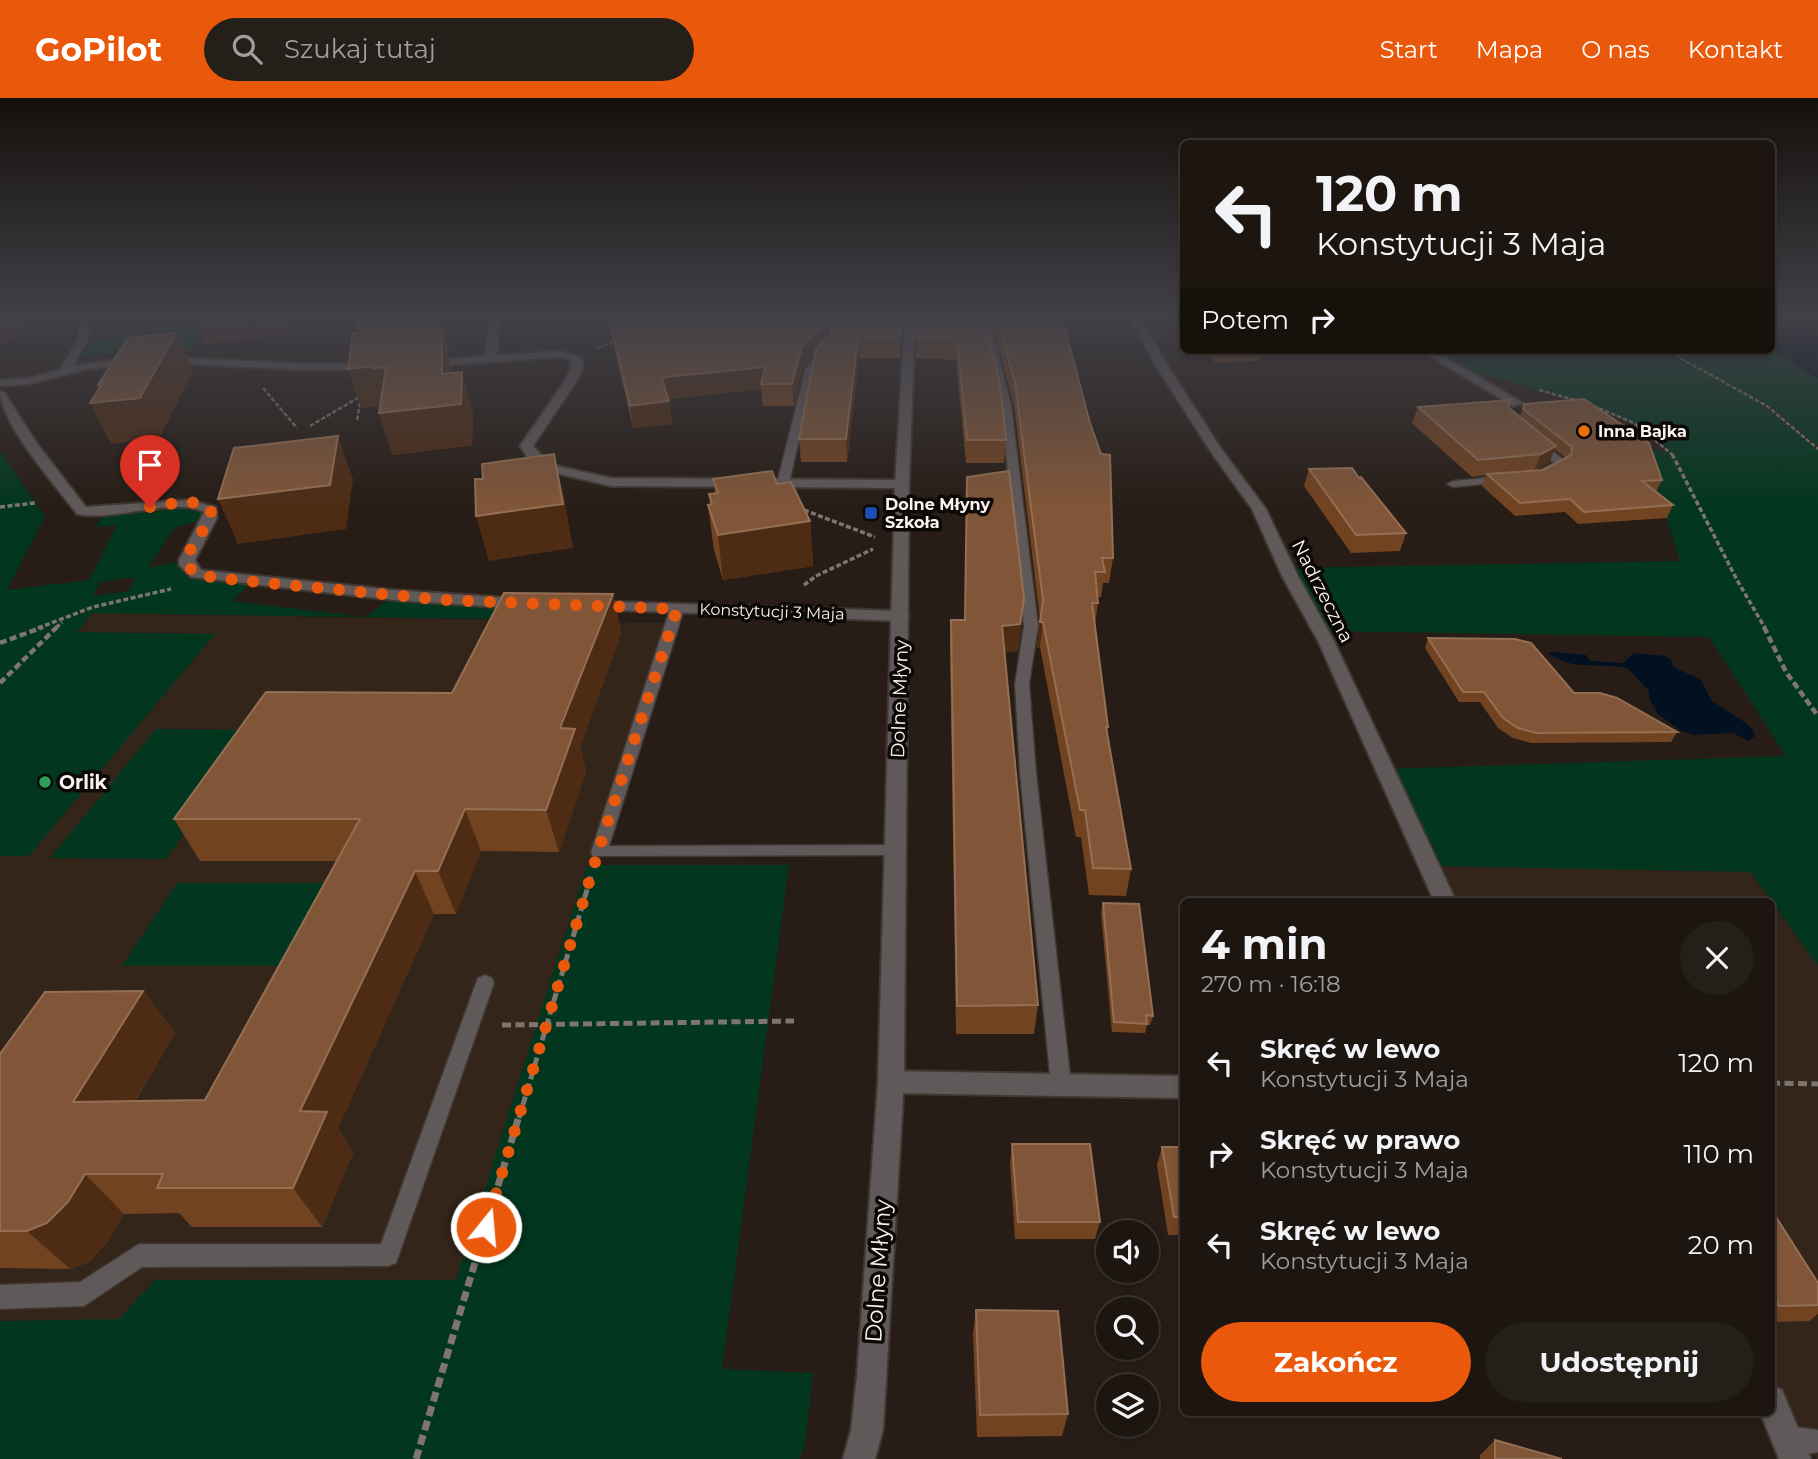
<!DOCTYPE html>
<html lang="pl">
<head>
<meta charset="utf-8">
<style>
	body { margin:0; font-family:Montserrat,sans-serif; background:#251f19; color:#f1f3f6; height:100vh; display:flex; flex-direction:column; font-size:26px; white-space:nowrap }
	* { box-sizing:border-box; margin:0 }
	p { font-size:23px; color:#a09f9f }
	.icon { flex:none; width:38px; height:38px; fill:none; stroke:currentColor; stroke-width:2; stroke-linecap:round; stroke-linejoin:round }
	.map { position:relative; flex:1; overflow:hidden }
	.sheet { position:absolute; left:1180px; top:800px; width:595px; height:518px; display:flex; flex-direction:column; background:#1d1610; border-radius:10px; box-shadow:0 4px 10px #0003,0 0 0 2px #3b3530 }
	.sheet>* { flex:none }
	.hud { position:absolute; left:1180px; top:42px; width:595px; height:214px; border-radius:10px; box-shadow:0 4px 10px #0003,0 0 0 2px #3b3530; background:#1d1610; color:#f1f3f6; overflow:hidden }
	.fabs { position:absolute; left:1096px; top:1122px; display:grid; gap:14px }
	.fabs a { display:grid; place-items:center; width:63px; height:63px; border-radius:50%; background:#1d1610; box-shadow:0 4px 10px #0003,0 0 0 2px #3b3530; font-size:35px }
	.pin { position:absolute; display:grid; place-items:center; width:60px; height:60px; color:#fff; margin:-72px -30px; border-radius:50% 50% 50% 0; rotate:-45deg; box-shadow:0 0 7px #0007 }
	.pin .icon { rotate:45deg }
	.me { position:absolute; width:77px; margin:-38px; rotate:17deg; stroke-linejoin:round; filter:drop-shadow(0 0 5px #0008) }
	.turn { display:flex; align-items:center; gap:24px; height:147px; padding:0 21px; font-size:32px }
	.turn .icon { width:91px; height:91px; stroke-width:2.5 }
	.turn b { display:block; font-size:49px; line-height:60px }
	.then { display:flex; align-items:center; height:66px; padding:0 21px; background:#0003; gap:14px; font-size:26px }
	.round { display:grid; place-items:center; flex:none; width:74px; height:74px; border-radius:37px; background:#251f19 }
	.summary { display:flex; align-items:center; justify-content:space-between; height:119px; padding:0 21px }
	h1 { font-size:42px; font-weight:700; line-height:52px }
	.button { display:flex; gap:14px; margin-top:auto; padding:14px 21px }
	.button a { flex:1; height:80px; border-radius:42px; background:#ea580c; color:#fff; font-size:28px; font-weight:700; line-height:80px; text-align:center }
	.button a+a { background:#251f19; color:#f1f3f6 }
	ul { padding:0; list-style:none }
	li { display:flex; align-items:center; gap:21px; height:91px; padding:0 21px }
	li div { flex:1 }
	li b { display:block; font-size:26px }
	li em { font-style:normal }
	header { display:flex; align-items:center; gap:42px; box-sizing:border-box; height:98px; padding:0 35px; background:#ea580c; color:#fff }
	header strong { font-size:33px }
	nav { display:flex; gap:38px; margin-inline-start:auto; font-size:24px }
	.search { width:490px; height:63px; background:#251f19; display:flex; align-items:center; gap:18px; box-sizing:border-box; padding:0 24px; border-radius:38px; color:#a09f9f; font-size:26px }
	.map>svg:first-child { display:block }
	.built { fill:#34251b }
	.green { fill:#02361e; fill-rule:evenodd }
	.water { fill:#021122 }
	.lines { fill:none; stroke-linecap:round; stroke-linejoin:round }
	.service-casing { stroke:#403730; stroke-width:3 }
	.minor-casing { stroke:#403730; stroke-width:4 }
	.tertiary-casing { stroke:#403730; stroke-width:4 }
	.path-far4 { stroke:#7e756f; stroke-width:2.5; stroke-dasharray:4.5 2; stroke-linecap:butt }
	.path-far3 { stroke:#7e756f; stroke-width:3.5; stroke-dasharray:5 2.5; stroke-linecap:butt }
	.path-far2 { stroke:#7e756f; stroke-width:4.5; stroke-dasharray:7 3.5; stroke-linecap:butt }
	.path-far1 { stroke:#7e756f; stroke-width:5; stroke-dasharray:9 4.5; stroke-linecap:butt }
	.path { stroke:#7e756f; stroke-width:7; stroke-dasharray:10 5; stroke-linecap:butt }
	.service { fill:#60595a; fill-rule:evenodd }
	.minor { fill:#60595a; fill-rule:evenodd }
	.tertiary { fill:#60595a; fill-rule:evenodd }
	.wall { fill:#724321; fill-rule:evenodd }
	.shaded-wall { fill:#4e2c14 }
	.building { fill:#815638; stroke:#946f54; stroke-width:2 }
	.route { stroke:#ea580c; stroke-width:12; stroke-dasharray:0 21.6 }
	.food-dot { fill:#e8710a; stroke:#0c0806; stroke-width:2.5 }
	.transit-dot { fill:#1a4fb4; stroke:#0c0806; stroke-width:2.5 }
	.leisure-dot { fill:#2e9e5b; stroke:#0c0806; stroke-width:2.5 }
	.labels { text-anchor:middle; stroke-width:7; stroke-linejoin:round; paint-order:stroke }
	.far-poi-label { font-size:16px; font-weight:bold; fill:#fbf3ef; stroke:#0c0806; text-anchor:start }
	.far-street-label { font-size:16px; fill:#fbf3ef; stroke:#0c0806 }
	.street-label { font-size:19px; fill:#fbf3ef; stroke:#0c0806 }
	.poi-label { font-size:19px; font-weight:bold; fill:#fbf3ef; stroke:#0c0806; text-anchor:start }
	.near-street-label { font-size:23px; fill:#fbf3ef; stroke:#0c0806 }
</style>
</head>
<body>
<header>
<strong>GoPilot</strong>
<div class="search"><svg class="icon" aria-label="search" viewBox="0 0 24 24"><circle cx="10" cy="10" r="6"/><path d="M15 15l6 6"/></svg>Szukaj tutaj</div>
<nav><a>Start</a><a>Mapa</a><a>O nas</a><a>Kontakt</a></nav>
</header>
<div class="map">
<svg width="1818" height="1361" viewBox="0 0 1818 1361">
	<rect width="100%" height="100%" fill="#271d16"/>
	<path class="built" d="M92 515 672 525 599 754 416 1361H0V611L76 535Z
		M1429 768 1751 774 1818 868V1361H1816L1812 1343 1771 1286V803H1445Z"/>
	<path class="green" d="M210 219 192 249 127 253 80 261 91 243Z
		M1771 251 1818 281V348L1772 309 1747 295 1818 351V868L1751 774 1429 768 1383 671 1786 658 1709 539 1321 533 1286 470 1680 463 1644 350 1674 356 1634 325 1591 307 1454 268 1425 252H1671L1718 281 1674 252Z
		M0 353 45 419 7 492 89 482 117 427 96 429 100 421 109 414 189 404 207 408 210 420 174 430 148 470 187 462 196 476 253 483 232 503 365 519 394 497 501 505 491 521 92 515 77 534 215 536 29 758H0ZM135 479 129 493 93 498 100 484Z
		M156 631 258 632 166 761 50 760Z
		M587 767H789L722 1271 813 1275 805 1348 799 1361H0V1223L119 1221 155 1182H456Z
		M177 785H357L316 868H122Z"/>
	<path class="water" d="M1771 219H1785L1818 238V281L1771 251Z
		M1553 554 1586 557 1590 563 1623 565 1634 555 1665 558 1672 563 1673 569 1700 581 1712 603 1746 625 1752 631 1755 638 1748 643 1733 635 1692 637 1680 632 1658 616 1649 601V593L1627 570C1596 564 1575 574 1548 555Z"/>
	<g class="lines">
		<g class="service-casing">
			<path id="service" d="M833 219H841L835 250 815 271 789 385 779 387 777 385 806 270 827 249Z
				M980 219H988L1011 307 1038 528 1029 586 1036 675 1071 987 1068 993 1061 996 1054 993 1051 987 1020 675 1015 586 1024 528 1001 307Z
				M1531 342H1539L1565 363V367L1549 376H1541V372L1554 365 1531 346Z
				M1506 378 1510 379V383L1453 389 1447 386 1453 383Z
				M677 507 684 511 609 748 895 747 901 749 903 753 901 757 593 758 591 754 670 511Z
				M485 877 492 880 494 885 396 1165 388 1168 142 1169 84 1208 0 1211V1187L80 1184 139 1146H381L476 885 478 880Z
				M1788 1328 1818 1332V1354C1806 1358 1790 1355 1779 1350L1775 1341 1779 1332Z"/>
		</g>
		<g class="minor-casing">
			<path id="minor" d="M80 219H90L88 241 73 268 142 258 310 266 373 265 379 268 373 271 310 272 142 264 84 272 29 286 0 288V282L29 280 60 272 78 241Z
				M489 219H499L497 257 559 253 581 259 583 270 578 281 533 348 546 362 557 368 611 380 902 382 909 386 902 390 611 388 547 373 528 360 520 348 566 281 571 270 570 261 559 259 424 269 418 266 424 263 486 258Z
				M1130 219H1140L1166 265 1222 352 1266 411 1298 478 1334 543 1456 803H1434L1318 543 1282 478 1252 411 1211 354 1154 265Z
				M1420 252H1433L1523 305 1513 308Z
				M0 293 4 294 38 347 86 409 188 402 216 409 217 420 195 462 201 472 394 492 523 501 531 506 523 511 394 502 191 479 179 467V462L204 414C173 399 113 424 77 416 57 389 0 325 0 293Z
				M591 503 901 513 909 518 901 523 585 511 583 508 585 505Z
				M891 973 1183 978V1000L891 995 882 992 878 984 882 976Z
				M1771 1287 1782 1292 1811 1361H1779L1760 1314H1771Z"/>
		</g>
		<g class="tertiary-casing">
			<path id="tertiary" d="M905 219H915L909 386 904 984 883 1332 875 1361H843L851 1332 857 1277 878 984 895 386Z"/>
		</g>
		<path class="path-far4" d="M597 250 618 242
			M1671 252 1682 261 1767 308 1818 351
			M263 290 297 330
			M1539 292 1578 303
			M1593 308 1634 325 1674 358
			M357 322 361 299
			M310 328 361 298"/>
		<path class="path-far3" d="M1672 356 1737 482 1765 530
			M0 409 35 405
			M804 412 875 439
			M804 487 816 478 873 451
			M38 530 93 509 171 491
			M56 530 62 524"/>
		<path class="path-far2" d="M1764 529 1786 574 1818 618
			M0 545 43 529
			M0 585 57 529"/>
		<path class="path-far1" d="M502 927 794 923
			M1771 985 1818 986
			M519 1020 592 775"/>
		<path class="path" d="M416 1361 519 1018"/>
		<use href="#service" class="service"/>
		<use href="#minor" class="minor"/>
		<use href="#tertiary" class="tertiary"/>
	</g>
	<path class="wall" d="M356 219H445L450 236 448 257H447L452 275 473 314 472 347 393 357 379 315 380 308 361 310 348 271 358 235 355 224Z
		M615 219H830L826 241 902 219 900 260H859L847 364H801L799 341 815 258 803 269 794 308H763L761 291 669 301 668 302 672 326 633 330 612 240 609 220Z
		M917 219H983L1006 342 1004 365H966L956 262 916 260Z
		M990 219H1062L1113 460 1109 485H1103L1101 499H1098V505L1095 527 1108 629 1107 637 1131 771 1126 798 1089 797 1081 739H1076L1040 549 1037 550 1040 522 1014 307Z
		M1176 219H1183V228Z
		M1203 252H1262L1260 263 1215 265Z
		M1524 306 1662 382 1656 394 1673 407 1667 420 1578 426 1565 414 1515 418 1482 388 1486 377 1472 379 1412 325 1418 309 1509 310 1520 318ZM1555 351 1566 360 1543 372H1535L1549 365Z
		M1309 371 1359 380 1406 435 1400 453 1351 455 1304 388Z
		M967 379 1024 501 1021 528 1018 553 1005 554 1038 907 1034 936H956L950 550 951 522H965Z
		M713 381 777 386 810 423 813 468 723 482 714 452 708 407H710L709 396 715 395Z
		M613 496 621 535 580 649 586 673 559 754 481 753 456 816H434L338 1030 353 1055 322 1129H192L179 1115 124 1116 108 1143 89 1164 70 1171 0 1170V956L143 893 175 935 135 1003 205 1002 336 763H200L174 721 452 595Z
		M1428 540 1574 595 1677 634 1671 644 1531 645 1513 640 1498 630 1480 604H1459L1425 550Z
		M1103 805 1153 918 1150 927H1147L1145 935 1112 934 1101 815Z
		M1012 1046 1100 1124 1095 1141H1015L1010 1065Z
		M1162 1049H1183V1137H1168L1157 1067Z
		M1771 1111 1818 1185V1216L1809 1223 1771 1224Z
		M976 1212 1068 1316 1062 1338 977 1339 973 1237Z
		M1495 1342 1562 1361H1480V1357Z"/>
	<path class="shaded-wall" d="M13 219H37L0 249V229Z
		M204 219H289L286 237 205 246 194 220Z
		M438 219H445L450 236 448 257Z
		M825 219H830L825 248 803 269 794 308 792 286 802 248Z
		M901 219H902L900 260V239Z
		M437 230 442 247V238L452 277 462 274 473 314 472 347 393 357 379 315 442 276 436 239Z
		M176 235 193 273 159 341 111 346 90 305 106 304 98 287 102 286Z
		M858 240 859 260 847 364 846 341Z
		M374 268 386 269V307L361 310 348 271Z
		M765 269 761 286V291L669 301 665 304 662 282 666 279Z
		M669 303 672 326 633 330 630 308Z
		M338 338 353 381 346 431 238 446 218 401Z
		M1556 348 1549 365 1534 372 1541 356Z
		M554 356 564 399 573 450 489 463 476 418Z
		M810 423 813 468 723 482 718 437Z
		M613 496 621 535 580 649 586 673 559 754 546 712 560 630Z
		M1024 501 1021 528 1018 553 1001 555 1002 528Z
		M1040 524H1043L1040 549 1037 550Z
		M465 711 481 753 456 816 438 773Z
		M415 773 434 816 338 1030 353 1055 322 1129 293 1090 300 1013Z
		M143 893 175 935 110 1044 73 1004Z
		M85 1076 124 1116 108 1143 89 1164 70 1171 27 1133Z"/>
	<path class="building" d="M0 219H13L0 229Z
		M356 219H438L355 224Z
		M615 219H825L824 227 802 248 792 286H761L765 269 666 279 662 282 669 303 630 308 609 220Z
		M839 219H901L900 239 858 240 846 341H799L816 251 837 230Z
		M917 219H983L1000 286 1006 342H967L957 241 916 239Z
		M997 219H1062L1090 325 1101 356 1110 357 1113 460H1102L1105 474H1095L1098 505H1092L1108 629H1106L1131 771 1093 770 1085 712H1080L1043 524H1040L1043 502 1015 285Z
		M437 230 436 239 442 238V276L462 274 461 306 379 315 386 269 373 270 374 268 348 271 353 235Z
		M176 235 140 300 90 305 102 286 98 287 128 240Z
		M1584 301 1649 345 1662 382 1642 383 1673 407 1584 414 1570 401 1520 405 1487 376 1543 372 1571 357 1572 349 1523 311 1524 306Z
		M1510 302 1509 310 1556 348 1541 356 1478 362 1418 309Z
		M338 338 330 387 218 401 234 350Z
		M554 356 563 406 476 418 475 381H483L482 366Z
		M1352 370 1359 380 1361 379 1406 435 1356 437 1309 371Z
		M772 373 777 386 791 384 810 423 718 437 708 407 712 406 709 396 718 395 713 381Z
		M1009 373 1024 501 1020 526 1002 528 1038 907 957 908 951 522H965L967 379Z
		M504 495 613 496 560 630 575 631 546 712 465 711 438 773H415L300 1013 327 1014 293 1090H157L163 1076H85L68 1104 47 1125 27 1133H0V956L45 894 143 893 73 1004 205 1002 360 721H174L266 594 452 595Z
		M1428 540 1515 541 1531 545 1574 595H1600L1617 600 1677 634 1536 635 1518 630 1503 620 1484 594H1463Z
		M1103 805 1139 806 1153 918 1146 917 1147 926 1114 924Z
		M1012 1046H1090L1100 1124H1018Z
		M1162 1049H1183V1119H1174Z
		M1771 1111 1818 1185V1207L1779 1208 1771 1195Z
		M976 1212 1058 1213 1068 1316 980 1317Z
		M1495 1342 1562 1361H1495Z"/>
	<linearGradient id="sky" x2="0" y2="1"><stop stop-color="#15100c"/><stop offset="0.53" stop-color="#414047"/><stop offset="1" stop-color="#414047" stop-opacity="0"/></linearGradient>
	<rect width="1818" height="410" fill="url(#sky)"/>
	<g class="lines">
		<path class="route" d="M150 409C168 407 196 398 211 412 210 432 186 446 187 467L196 476 216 480 444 502 677 511 598 754 486 1129"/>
	</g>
	<circle class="food-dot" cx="1584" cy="333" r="7"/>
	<rect class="transit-dot" x="864" y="408" width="14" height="14" rx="3.5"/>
	<circle class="leisure-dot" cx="45" cy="684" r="7"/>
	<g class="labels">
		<g class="far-poi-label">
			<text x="1598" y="339">Inna Bajka</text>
			<text x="885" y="412">Dolne Młyny<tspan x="885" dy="18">Szkoła</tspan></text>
		</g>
		<g class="far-street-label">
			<text transform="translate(772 513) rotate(2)" y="6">Konstytucji 3 Maja</text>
		</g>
		<g class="street-label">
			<text transform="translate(1323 493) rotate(63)" y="7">Nadrzeczna</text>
			<text transform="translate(899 601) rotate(-88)" y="7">Dolne Młyny</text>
		</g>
		<g class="poi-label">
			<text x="59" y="691">Orlik</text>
		</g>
		<g class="near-street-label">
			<text transform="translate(878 1173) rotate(-86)" y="8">Dolne Młyny</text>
		</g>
	</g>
</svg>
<div class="fabs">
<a><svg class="icon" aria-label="sound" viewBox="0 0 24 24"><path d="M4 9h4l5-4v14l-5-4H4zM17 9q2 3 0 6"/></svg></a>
<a><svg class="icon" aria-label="search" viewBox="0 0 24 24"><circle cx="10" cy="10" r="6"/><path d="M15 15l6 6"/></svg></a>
<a><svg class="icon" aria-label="layers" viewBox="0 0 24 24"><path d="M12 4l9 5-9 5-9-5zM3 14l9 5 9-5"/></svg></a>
</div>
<div class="pin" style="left:150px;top:409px;background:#d93025"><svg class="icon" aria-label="arrive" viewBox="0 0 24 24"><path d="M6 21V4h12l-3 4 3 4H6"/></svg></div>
<svg class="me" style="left:486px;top:1129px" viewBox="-20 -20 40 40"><circle r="17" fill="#ea580c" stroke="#fff" stroke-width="3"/><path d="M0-11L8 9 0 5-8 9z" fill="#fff"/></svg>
<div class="hud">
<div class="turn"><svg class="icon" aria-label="left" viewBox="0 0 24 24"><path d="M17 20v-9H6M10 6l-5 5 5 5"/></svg><div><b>120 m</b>Konstytucji 3 Maja</div></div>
<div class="then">Potem<svg class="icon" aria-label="right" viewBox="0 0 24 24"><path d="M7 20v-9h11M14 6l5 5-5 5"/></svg></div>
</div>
<section class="sheet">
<div class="summary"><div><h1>4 min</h1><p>270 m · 16:18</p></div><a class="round"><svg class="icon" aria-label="close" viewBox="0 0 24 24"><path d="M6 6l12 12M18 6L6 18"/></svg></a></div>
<ul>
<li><svg class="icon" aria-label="left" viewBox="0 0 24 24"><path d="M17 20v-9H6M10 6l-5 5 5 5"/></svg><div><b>Skręć w lewo</b><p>Konstytucji 3 Maja</p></div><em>120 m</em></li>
<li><svg class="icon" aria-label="right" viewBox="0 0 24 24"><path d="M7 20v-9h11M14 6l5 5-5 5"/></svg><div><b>Skręć w prawo</b><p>Konstytucji 3 Maja</p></div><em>110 m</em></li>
<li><svg class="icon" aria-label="left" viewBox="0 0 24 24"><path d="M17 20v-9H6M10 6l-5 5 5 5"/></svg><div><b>Skręć w lewo</b><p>Konstytucji 3 Maja</p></div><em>20 m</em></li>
</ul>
<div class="button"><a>Zakończ</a><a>Udostępnij</a></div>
</section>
</div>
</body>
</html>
